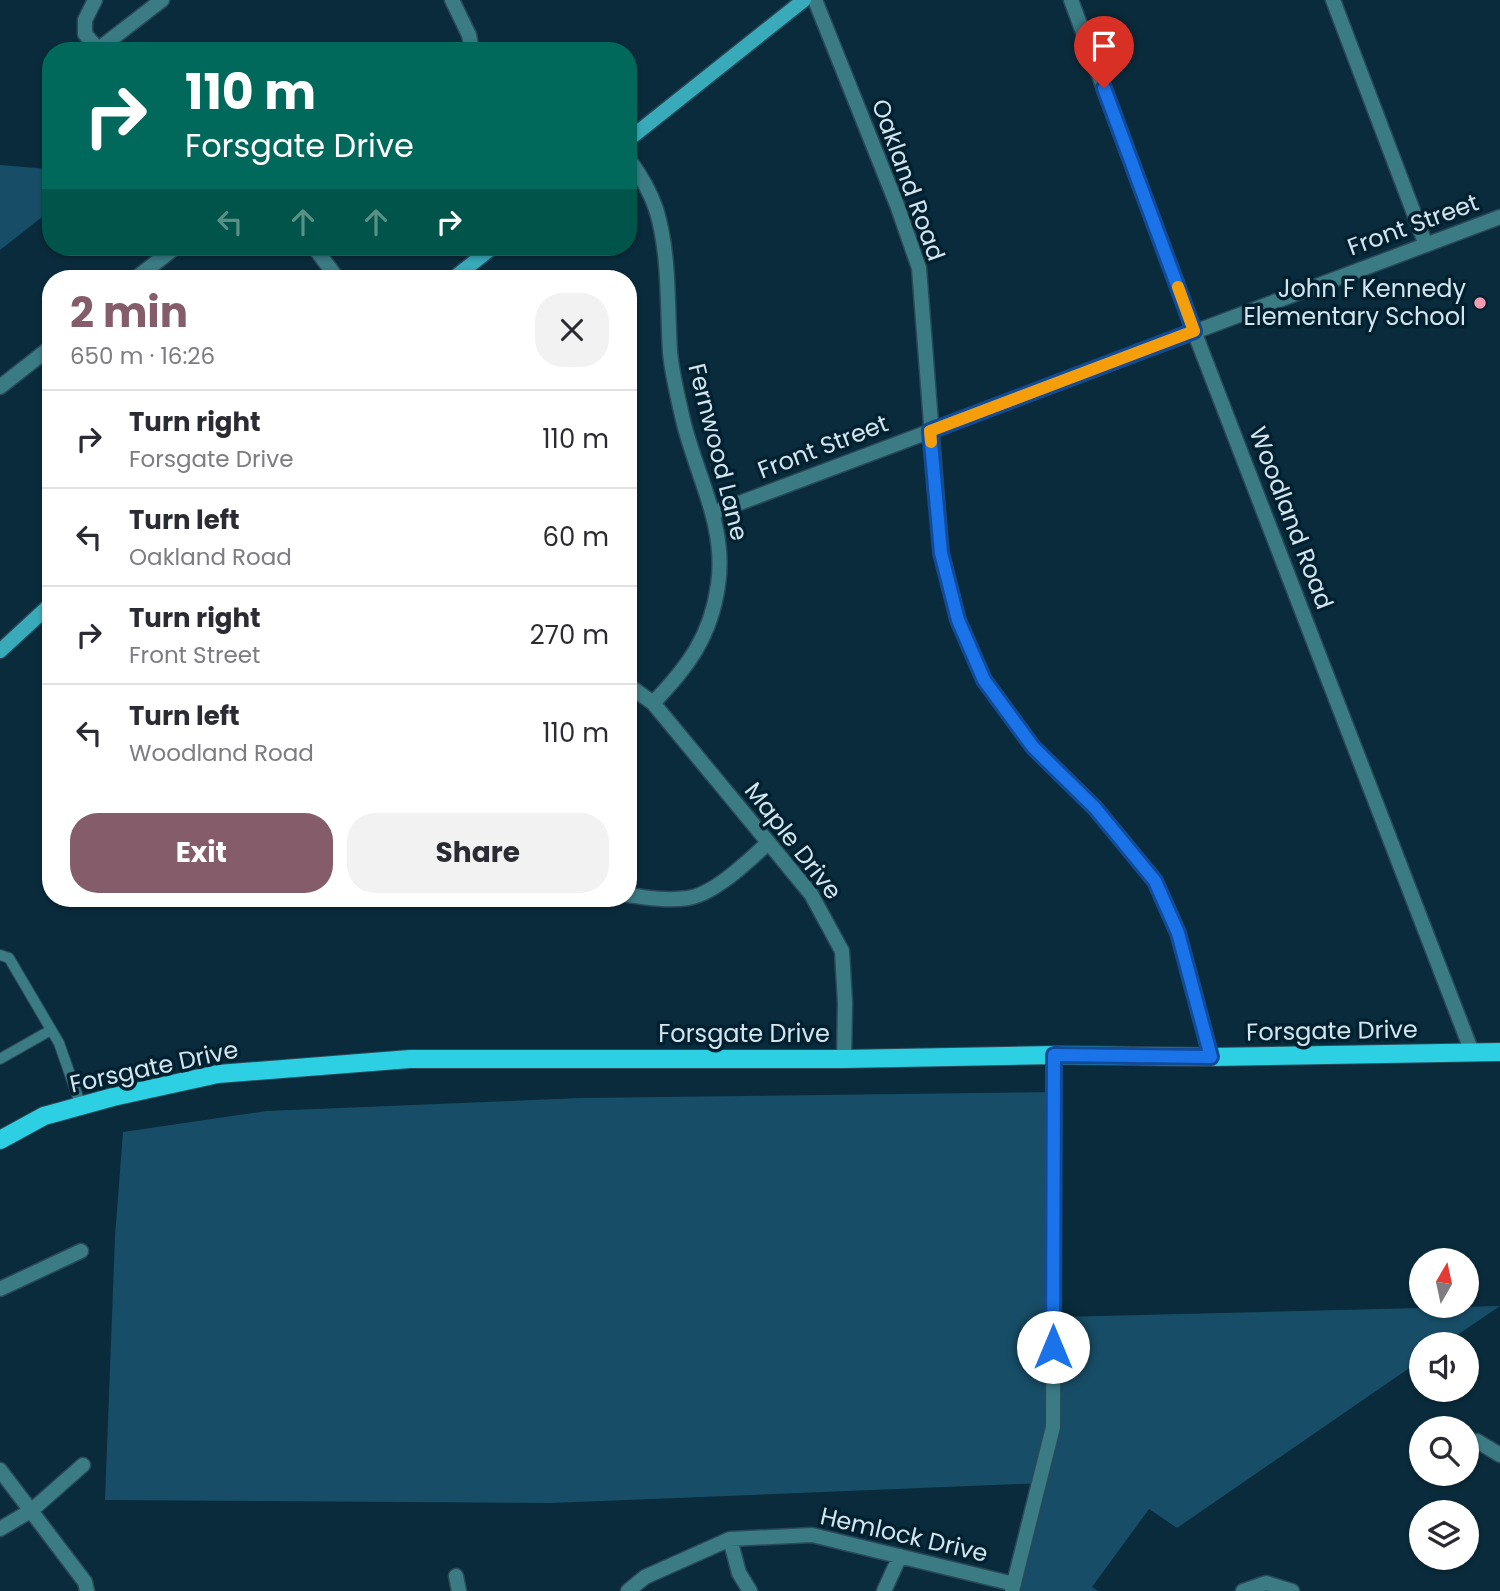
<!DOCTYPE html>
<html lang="en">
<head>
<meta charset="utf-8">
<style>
	body { margin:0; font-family:Poppins,sans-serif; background:#f2f2f3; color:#2b2b33; height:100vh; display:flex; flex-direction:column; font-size:26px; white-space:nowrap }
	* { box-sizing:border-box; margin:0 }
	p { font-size:23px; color:#7c7c81 }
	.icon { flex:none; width:38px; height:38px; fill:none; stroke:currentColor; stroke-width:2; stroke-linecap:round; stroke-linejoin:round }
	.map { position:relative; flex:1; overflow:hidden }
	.sheet { position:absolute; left:42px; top:270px; width:595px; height:637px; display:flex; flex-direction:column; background:#fff; border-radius:28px; box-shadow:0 2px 5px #0004 }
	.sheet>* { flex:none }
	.banner { position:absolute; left:42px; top:42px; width:595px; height:214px; border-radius:28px; box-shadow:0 2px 5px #0004; background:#00695c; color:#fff; overflow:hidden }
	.needle { width:46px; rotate:9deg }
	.tools { position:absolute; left:1409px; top:1248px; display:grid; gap:14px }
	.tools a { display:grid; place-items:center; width:70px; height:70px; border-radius:50%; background:#fff; box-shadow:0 2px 5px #0004; font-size:35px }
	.pin { position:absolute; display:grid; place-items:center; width:60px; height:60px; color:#fff; margin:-72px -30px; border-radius:50% 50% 50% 0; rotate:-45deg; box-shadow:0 0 7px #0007 }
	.pin .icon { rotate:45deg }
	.me { position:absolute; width:77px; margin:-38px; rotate:0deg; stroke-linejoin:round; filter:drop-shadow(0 0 5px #0008) }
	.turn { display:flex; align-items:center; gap:24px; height:147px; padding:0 28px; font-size:32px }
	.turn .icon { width:91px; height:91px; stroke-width:2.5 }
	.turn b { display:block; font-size:49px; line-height:60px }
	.lanes { display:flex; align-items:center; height:66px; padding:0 28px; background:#0003; justify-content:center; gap:35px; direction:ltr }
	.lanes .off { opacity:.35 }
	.round { display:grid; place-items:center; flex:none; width:74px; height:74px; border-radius:28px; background:#f2f2f3 }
	.headline { display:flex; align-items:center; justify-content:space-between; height:119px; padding:0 28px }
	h1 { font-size:42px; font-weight:700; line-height:52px; color:#855d6a }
	.cta { display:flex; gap:14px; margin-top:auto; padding:14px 28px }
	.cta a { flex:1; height:80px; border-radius:28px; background:#855d6a; color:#fff; font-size:28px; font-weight:700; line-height:80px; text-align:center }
	.cta a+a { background:#f2f2f3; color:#2b2b33 }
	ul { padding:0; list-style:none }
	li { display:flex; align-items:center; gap:21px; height:98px; padding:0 28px; border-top:2px solid #e1e1e2 }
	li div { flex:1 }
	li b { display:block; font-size:26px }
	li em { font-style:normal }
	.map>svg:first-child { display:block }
	.green { fill:#174d67 }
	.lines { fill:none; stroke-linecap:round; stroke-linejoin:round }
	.lane-casing { stroke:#2a4958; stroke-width:12 }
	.street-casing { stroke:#2a4958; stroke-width:17 }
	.secondary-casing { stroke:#2a4958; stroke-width:17 }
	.primary-casing { stroke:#2a4958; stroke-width:20 }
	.lane { stroke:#3a7b84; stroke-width:10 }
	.street { stroke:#3a7b84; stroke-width:14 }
	.secondary { stroke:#38aab9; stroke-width:14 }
	.primary { stroke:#2dcfe2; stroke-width:18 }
	.route-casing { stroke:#114b97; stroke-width:18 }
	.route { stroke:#1a73e8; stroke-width:12 }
	.slow { stroke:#f59e0b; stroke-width:12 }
	.poi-dot { fill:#f29aae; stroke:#012131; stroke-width:2.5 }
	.labels { text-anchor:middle; stroke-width:7; stroke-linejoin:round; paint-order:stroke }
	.street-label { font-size:24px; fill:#d4e5f0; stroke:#012131 }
	.poi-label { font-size:24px; fill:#d4e5f0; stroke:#012131; text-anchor:end }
</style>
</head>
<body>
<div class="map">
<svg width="1500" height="1591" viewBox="0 0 1500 1591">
	<rect width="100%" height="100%" fill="#0a2b3b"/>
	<path class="green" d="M0 165 49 169 51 210 0 250Z
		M1057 1092 1059 1317 1500 1306 1444 1344H1421V1360L1177 1528 1149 1509 1092 1587 1098 1591H1013L1045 1483 551 1503 105 1500 115 1236 123 1132 267 1111 580 1098Z"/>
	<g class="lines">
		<g class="lane-casing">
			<path id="lane" d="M0 955 9 958 59 1043 81 1106
				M0 1059 51 1030"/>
		</g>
		<g class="street-casing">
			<path id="street" d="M95 0 85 20V34L98 49
				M452 0 469 35 472 51
				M815 0 897 205 919 268 941 553 958 620 984 680 1033 747 1095 808 1155 881 1178 933 1211 1057
				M1071 0 1194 331 1472 1052
				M1333 0 1426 245
				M96 51 162 0
				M628 158C639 173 650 191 656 209 670 254 667 305 670 352 672 374 678 398 683 420 696 475 727 526 718 585 711 636 688 667 653 703
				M314 247 337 278
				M136 278 176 247
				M0 387 51 347
				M713 513 1500 217
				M628 685 653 703 811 894 842 951 845 1003 844 1059
				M628 895C648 898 669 901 688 898 715 894 748 861 768 843
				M0 1289 81 1251
				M1477 1441 1500 1455
				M0 1470 85 1582 87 1591
				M0 1529 32 1510 83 1465
				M730 1539 739 1573 750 1591
				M456 1576 459 1591
				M628 1591 645 1577 730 1539 812 1535 1014 1584
				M884 1591 900 1556
				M1012 1591 1053 1427 1054 1055
				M1243 1591 1266 1583 1292 1591"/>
		</g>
		<g class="secondary-casing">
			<path id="secondary" d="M628 140 804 0
				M454 278 493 247
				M0 651 51 604"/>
		</g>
		<g class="primary-casing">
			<path id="primary" d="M0 1140 44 1116 113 1097 218 1074 410 1059H844L1054 1055 1211 1057 1500 1052"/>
		</g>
		<use href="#lane" class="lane"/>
		<use href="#street" class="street"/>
		<use href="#secondary" class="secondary"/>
		<use href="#primary" class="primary"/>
	</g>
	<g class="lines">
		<g class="route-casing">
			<path id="route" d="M1053 1347 1054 1055 1211 1057 1178 933 1155 881 1095 808 1033 747 984 680 958 620 941 553 930 431 1194 331 1104 88"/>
		</g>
		<use href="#route" class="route"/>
		<path class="slow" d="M931 442 930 431 1194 331 1178 287"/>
	</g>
	<circle class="poi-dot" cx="1480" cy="303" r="7"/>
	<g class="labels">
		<g class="street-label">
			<text transform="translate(908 180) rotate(70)" y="8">Oakland Road</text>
			<text transform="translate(1413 225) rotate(-20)" y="8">Front Street</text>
			<text transform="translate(823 447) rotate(-21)" y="8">Front Street</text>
			<text transform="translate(718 452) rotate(76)" y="8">Fernwood Lane</text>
			<text transform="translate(1291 518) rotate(69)" y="8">Woodland Road</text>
			<text transform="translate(793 841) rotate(52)" y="8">Maple Drive</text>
			<text transform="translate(1332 1031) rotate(-1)" y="8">Forsgate Drive</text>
			<text x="744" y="1042">Forsgate Drive</text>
			<text transform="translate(154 1067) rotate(-12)" y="8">Forsgate Drive</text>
			<text transform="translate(904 1535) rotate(13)" y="8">Hemlock Drive</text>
		</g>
		<g class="poi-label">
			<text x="1466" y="297">John F Kennedy<tspan x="1466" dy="28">Elementary School</tspan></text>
		</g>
	</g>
</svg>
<div class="tools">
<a><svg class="needle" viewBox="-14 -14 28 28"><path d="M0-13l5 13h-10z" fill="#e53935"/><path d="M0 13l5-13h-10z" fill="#7c7c81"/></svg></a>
<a><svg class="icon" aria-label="sound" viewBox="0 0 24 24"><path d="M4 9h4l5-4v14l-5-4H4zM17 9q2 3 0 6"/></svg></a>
<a><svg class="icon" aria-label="search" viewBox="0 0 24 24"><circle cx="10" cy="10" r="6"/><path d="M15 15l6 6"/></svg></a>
<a><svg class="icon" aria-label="layers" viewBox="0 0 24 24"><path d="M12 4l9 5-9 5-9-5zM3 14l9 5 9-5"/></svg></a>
</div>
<div class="pin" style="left:1104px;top:88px;background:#d93025"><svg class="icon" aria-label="arrive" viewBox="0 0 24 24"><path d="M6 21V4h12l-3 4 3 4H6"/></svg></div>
<svg class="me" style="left:1053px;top:1347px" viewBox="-20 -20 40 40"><circle r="19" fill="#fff"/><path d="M0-13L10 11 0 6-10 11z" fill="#1a73e8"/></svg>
<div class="banner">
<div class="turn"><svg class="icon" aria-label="right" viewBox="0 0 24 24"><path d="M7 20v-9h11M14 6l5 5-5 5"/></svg><div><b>110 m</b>Forsgate Drive</div></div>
<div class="lanes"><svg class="icon off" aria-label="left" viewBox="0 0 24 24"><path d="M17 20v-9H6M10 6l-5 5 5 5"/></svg><svg class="icon off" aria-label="ahead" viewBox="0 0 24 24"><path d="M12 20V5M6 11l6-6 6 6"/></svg><svg class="icon off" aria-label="ahead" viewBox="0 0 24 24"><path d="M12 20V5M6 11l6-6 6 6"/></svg><svg class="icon" aria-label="right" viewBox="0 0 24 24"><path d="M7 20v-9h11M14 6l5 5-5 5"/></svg></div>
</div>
<section class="sheet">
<div class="headline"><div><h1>2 min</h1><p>650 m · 16:26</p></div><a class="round"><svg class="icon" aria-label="close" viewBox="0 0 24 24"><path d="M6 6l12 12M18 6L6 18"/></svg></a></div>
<ul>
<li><svg class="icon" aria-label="right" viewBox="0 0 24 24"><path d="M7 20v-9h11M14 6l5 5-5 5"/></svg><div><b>Turn right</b><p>Forsgate Drive</p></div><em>110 m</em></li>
<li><svg class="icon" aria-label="left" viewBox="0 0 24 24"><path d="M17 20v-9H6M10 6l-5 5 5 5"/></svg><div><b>Turn left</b><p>Oakland Road</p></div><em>60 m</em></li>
<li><svg class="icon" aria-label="right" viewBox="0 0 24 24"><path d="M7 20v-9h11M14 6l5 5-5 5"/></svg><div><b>Turn right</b><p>Front Street</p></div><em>270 m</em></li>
<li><svg class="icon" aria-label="left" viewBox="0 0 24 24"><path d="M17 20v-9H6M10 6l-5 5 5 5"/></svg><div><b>Turn left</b><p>Woodland Road</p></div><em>110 m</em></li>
</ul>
<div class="cta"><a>Exit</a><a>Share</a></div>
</section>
</div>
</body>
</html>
